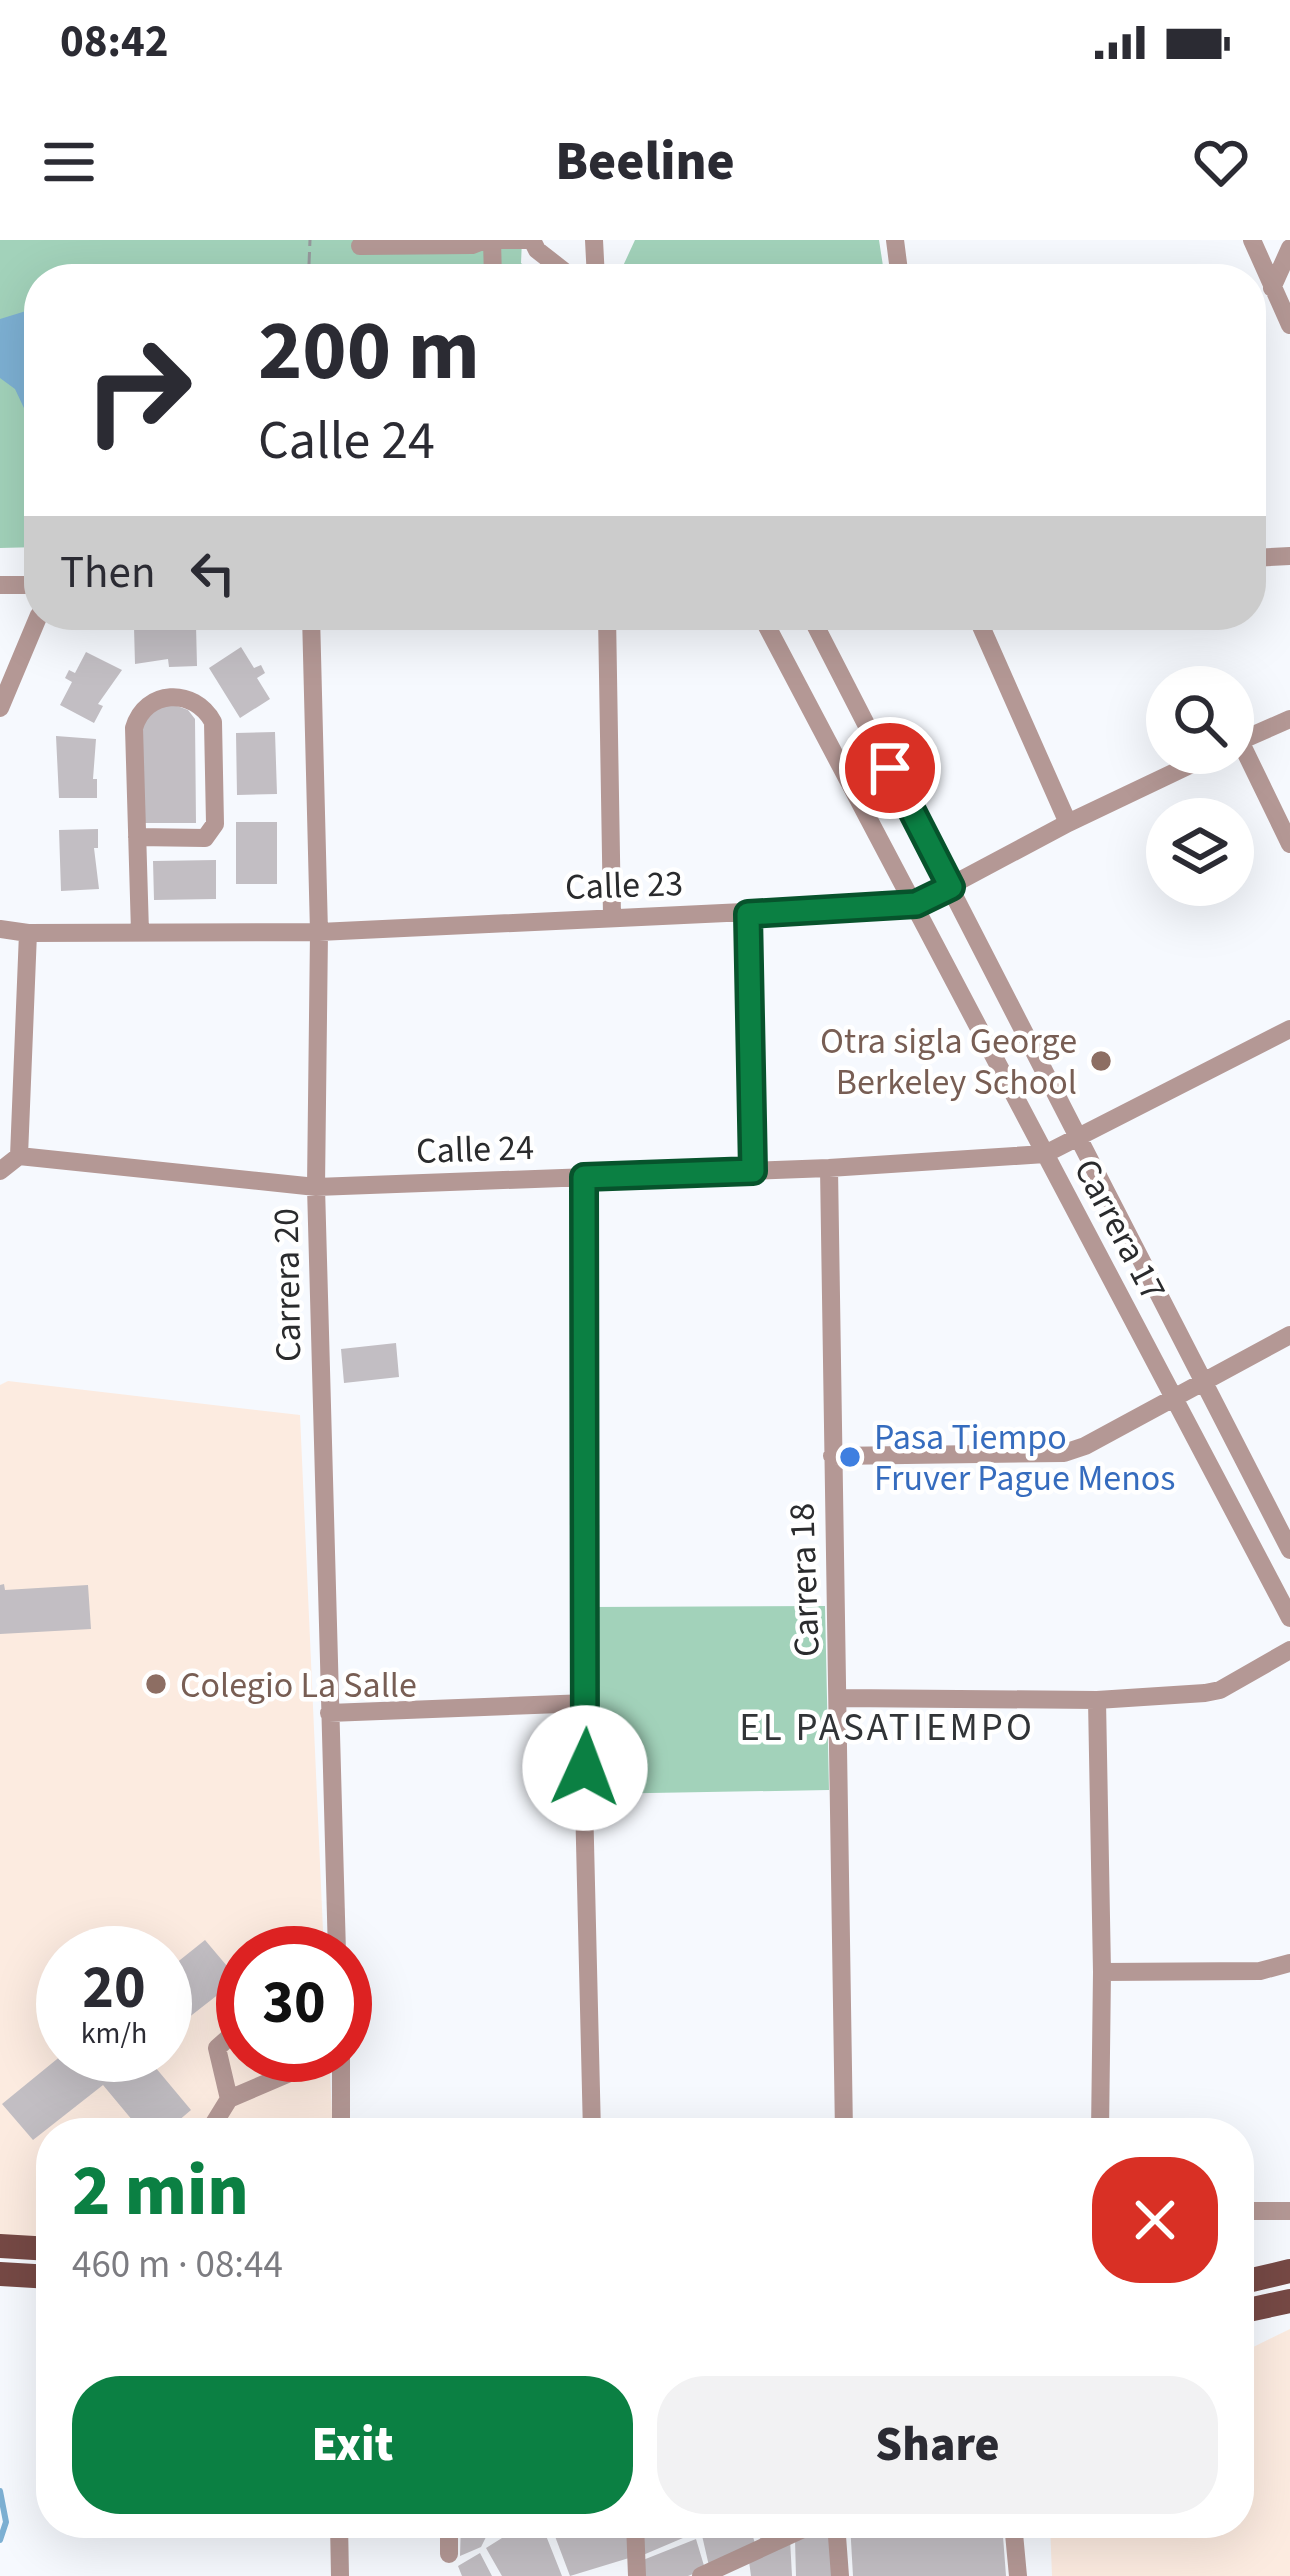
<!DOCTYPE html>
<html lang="en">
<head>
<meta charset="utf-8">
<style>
	body { margin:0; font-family:"Source Sans 3",sans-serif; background:#f2f2f3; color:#2b2b33; height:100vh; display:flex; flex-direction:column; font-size:45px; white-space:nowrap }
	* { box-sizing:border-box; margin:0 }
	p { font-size:39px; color:#7c7c81 }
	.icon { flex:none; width:66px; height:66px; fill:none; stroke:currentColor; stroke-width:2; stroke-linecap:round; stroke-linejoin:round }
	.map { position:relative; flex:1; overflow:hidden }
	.panel { position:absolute; left:36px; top:1878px; width:1218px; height:420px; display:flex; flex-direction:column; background:#fff; border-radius:48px; box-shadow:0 12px 48px #0002 }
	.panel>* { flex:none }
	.top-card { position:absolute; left:24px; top:24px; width:1242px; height:366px; border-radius:48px; box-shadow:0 12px 48px #0002; background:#fff; color:#2b2b33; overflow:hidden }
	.tools { position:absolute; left:1146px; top:426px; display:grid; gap:24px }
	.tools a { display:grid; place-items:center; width:108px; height:108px; border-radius:50%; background:#fff; box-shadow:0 12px 48px #0002; font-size:60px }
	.speed { position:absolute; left:36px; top:1686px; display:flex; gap:24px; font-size:60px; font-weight:700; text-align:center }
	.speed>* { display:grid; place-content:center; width:156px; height:156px; border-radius:50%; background:#fff; box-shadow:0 12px 48px #0002; line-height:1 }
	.speed small { font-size:30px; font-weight:400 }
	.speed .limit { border:18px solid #d22; background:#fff; color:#111 }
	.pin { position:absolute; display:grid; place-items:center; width:102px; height:102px; color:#fff; margin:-51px; border:6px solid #fff; border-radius:50%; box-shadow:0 3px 12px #0007 }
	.me { position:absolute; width:132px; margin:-66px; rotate:2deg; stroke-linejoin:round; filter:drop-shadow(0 0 9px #0008) }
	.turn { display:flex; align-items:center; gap:42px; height:252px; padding:0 36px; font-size:54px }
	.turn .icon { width:156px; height:156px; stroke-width:2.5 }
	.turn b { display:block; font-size:84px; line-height:102px }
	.then { display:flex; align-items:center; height:114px; padding:0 36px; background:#0003; gap:24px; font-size:45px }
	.round { display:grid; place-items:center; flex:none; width:126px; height:126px; border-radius:48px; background:#f2f2f3 }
	.summary { display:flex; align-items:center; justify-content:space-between; height:204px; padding:0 36px }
	h1 { font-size:72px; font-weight:800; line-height:90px; color:#0b8043 }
	.cta { display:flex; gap:24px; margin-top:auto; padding:24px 36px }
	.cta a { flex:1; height:138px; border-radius:48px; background:#0b8043; color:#fff; font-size:48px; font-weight:800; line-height:138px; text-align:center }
	.cta a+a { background:#f2f2f3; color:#2b2b33 }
	.status { display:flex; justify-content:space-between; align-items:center; height:84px; padding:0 60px; background:#fff; direction:ltr }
	.status svg { height:33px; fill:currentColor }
	header { display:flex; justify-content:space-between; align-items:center; height:156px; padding:0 36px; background:#fff; font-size:54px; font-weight:800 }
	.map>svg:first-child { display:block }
	.education { fill:#fcebe0; fill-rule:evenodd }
	.green { fill:#a2d2ba }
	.water { fill:#7db0d3 }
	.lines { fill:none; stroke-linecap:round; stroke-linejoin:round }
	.stream { stroke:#7db0d3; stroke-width:6 }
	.building { fill:#c2bec3 }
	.path { stroke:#97999d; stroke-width:3; stroke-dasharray:12 6; stroke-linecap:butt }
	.minor { stroke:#b49895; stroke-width:18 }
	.major { stroke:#764945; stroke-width:24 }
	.route-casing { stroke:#07532c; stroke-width:30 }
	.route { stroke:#0b8043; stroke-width:21 }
	.education-dot { fill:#8d6e63; stroke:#fff; stroke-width:4.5 }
	.shop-dot { fill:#3f7fe0; stroke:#fff; stroke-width:4.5 }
	.labels { text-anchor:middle; stroke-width:9; stroke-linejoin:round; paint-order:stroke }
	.street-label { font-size:36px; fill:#2a2b2d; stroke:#fff }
	.education-label { font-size:36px; fill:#785e54; stroke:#fff; text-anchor:end }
	.shop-label { font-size:36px; fill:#366cbe; stroke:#fff; text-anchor:start }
	.neighbourhood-label { font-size:39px; letter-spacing:3px; fill:#313437; stroke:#fff }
</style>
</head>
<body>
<div class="status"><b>08:42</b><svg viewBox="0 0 49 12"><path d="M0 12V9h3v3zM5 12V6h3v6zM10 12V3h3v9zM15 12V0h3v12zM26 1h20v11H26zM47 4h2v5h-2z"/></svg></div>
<header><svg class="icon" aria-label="menu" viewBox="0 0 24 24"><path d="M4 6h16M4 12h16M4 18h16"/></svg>Beeline<svg class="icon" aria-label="heart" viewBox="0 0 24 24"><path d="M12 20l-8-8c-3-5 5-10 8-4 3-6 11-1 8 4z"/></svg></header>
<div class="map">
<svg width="1290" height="2336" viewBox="0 0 1290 2336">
	<rect width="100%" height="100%" fill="#f6f9fe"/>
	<path class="education" d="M8 1141 300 1175 324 1713H243V1815H329L333 1893H51V2008L0 2005V1145ZM63 1713H165V1815H63Z
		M1290 2089V2336H1052L1050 2283H1239V2114Z"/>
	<path class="green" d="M0 0H522L521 23 538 39H39V307L0 308Z
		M635 0H879L885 39H617Z
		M825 1366 829 1550 593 1554 592 1367Z"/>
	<path class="water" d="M39 67V200L15 149 0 138V79Z"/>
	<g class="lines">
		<path class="stream" d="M0 2251 6 2282 0 2300"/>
	</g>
	<path class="building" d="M196 385 197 426 169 427 168 419 135 424 134 387Z
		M241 407 254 428 261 425 265 433 257 438 270 459 240 478 209 428Z
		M86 412 122 430 98 464 103 466 94 483 60 465 72 442 65 438 69 430 75 433Z
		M172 464 188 470 195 479 196 583H138L136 486 147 472Z
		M275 492 277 554 237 555 236 493Z
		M56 496 96 499 93 539H97V558H59Z
		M236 582H277V644H236Z
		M98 589V608H94L99 649 61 651 59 590Z
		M216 620V659L154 660 153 621Z
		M396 1103 399 1137 344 1143 341 1109Z
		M4 1344 5 1350 88 1345 91 1389 0 1394V1345Z
		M205 1700 238 1739 165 1796V1732Z
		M62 1815H145L191 1870 164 1893H143L103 1845 33 1900 2 1864Z
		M461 2283H505L490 2289 481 2307 460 2316Z
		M526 2283H541L562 2336H502L486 2308Z
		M550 2283H629V2318L570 2336Z
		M642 2283H701L697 2292 643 2315Z
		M707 2283H749L756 2307 709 2326 701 2291Z
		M756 2283H804L761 2303Z
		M825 2283H832L836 2336H796L795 2299Z
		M850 2283H1002L1006 2336H853Z
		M696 2299 705 2329 688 2336H645L643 2320Z
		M790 2299 792 2336H751L749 2321Z
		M480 2313 492 2336H462L458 2326Z"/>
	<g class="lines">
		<path class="path" d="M309 24 310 0"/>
		<path class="minor" d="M492 0 493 39
			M532 0 537 10 574 39
			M594 0 596 39
			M895 0 900 39
			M1252 0 1290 85
			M360 6 472 5 485 0H526
			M1272 48 1290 8
			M1251 318 1290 316
			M0 345H39
			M311 375 319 692 316 947 337 1713
			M607 375 612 676
			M761 375 1290 1378
			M810 375 1290 1310
			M976 375 1068 583
			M0 468 39 375
			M1240 501 1290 604
			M1233 504 1290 479
			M137 597 205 598 215 584 213 482C194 447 145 449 134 488L140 692
			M748 674 753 931
			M0 689 28 693 319 692 916 664 1068 583 1215 513
			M19 916 28 693
			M829 928 844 1893
			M0 931 19 916 316 947 829 928 1045 914 1290 789
			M584 937V1561L592 1893
			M832 1216 1064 1213 1085 1206 1290 1095
			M840 1458 1097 1460 1205 1453 1220 1450 1290 1410
			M1097 1460 1102 1732 1100 1893
			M329 1473 587 1463
			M1102 1732 1260 1731 1290 1723
			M341 1815V1893
			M229 1859 217 1808 243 1785
			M208 1893 229 1859 292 1832 295 1828 288 1815
			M1239 1971H1290
			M339 2283 340 2336
			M449 2283V2314
			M635 2283 637 2336
			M836 2283 840 2336
			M1013 2283 1018 2336
			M701 2336 816 2283"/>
		<path class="major" d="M0 2006 51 2009
			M0 2034 51 2037
			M1239 2043 1290 2031
			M1239 2072 1290 2061"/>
	</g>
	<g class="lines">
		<g class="route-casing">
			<path id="route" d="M585 1528 584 937 753 931 748 674 916 664 951 647 890 528"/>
		</g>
		<use href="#route" class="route"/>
	</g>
	<g class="education-dot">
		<circle cx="1101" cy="821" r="12"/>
		<circle cx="156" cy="1444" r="12"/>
	</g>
	<circle class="shop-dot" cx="850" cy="1217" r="12"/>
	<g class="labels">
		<g class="street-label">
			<text transform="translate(624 644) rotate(-2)" y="13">Calle 23</text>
			<text transform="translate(475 908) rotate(-2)" y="13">Calle 24</text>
			<text transform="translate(1121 989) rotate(62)" y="13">Carrera 17</text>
			<text transform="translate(286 1045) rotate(-91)" y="13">Carrera 20</text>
			<text transform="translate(803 1340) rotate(-92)" y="13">Carrera 18</text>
		</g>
		<g class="education-label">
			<text x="1077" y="813">Otra sigla George<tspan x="1077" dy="41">Berkeley School</tspan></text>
			<text x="180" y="1457" text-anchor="start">Colegio La Salle</text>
		</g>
		<g class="shop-label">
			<text x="874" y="1209">Pasa Tiempo<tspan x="874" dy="41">Fruver Pague Menos</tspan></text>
		</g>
		<g class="neighbourhood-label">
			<text x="887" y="1500">EL PASATIEMPO</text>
		</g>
	</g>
</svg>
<div class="tools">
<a><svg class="icon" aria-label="search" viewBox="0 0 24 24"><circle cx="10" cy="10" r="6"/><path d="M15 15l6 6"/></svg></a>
<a><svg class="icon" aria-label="layers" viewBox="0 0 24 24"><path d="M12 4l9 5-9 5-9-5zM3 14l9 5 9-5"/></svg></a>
</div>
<div class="speed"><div>20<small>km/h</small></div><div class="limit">30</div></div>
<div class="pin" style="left:890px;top:528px;background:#d93025"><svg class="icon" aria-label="arrive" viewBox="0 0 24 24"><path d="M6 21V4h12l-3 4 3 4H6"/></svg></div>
<svg class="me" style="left:585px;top:1528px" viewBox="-20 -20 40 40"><circle r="19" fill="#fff"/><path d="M0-13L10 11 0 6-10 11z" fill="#0b8043"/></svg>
<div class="top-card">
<div class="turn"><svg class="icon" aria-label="right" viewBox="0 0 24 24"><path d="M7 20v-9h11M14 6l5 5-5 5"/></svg><div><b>200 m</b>Calle 24</div></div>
<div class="then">Then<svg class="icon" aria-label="left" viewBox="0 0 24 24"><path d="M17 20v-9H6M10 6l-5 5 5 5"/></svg></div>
</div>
<section class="panel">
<div class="summary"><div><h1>2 min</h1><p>460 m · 08:44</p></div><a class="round" style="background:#d93025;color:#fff"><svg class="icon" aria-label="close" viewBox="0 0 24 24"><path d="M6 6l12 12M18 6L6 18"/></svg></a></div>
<div class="cta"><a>Exit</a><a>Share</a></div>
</section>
</div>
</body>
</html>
